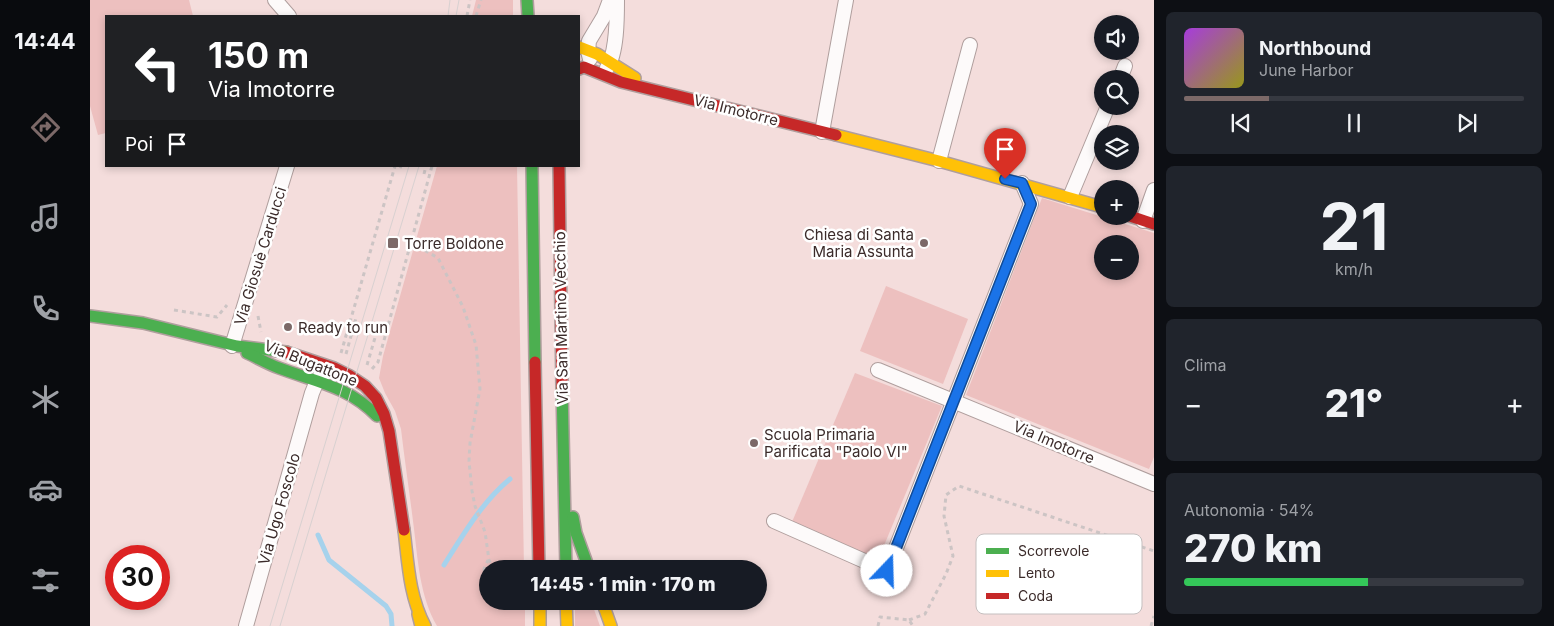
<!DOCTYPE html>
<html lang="it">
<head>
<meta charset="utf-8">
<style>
  body { margin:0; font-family:Inter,sans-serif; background:#20242c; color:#f1f3f6; height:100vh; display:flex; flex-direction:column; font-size:19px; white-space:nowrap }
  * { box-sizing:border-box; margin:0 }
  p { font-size:16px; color:#9ea1a6 }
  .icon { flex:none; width:28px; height:28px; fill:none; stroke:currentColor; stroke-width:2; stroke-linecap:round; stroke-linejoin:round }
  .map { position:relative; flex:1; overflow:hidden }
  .drawer { display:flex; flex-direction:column; gap:12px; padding:12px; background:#0d0f14; width:400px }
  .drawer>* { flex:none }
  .guide { position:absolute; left:15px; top:15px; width:475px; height:152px; border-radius:0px; box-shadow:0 2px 8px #0003; background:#202124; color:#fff; overflow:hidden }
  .controls { position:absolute; left:1004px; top:15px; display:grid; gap:10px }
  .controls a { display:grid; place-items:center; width:45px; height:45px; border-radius:50%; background:#171b24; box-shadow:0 2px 8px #0003; font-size:25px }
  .speed { position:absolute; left:15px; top:545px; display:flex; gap:10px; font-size:25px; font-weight:700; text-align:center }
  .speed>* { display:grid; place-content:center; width:65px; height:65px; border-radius:50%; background:#171b24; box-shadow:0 2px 8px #0003; line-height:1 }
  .speed .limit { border:8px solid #d22; background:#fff; color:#111 }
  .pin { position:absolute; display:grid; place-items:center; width:42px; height:42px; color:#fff; margin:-51px -21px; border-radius:50% 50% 50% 0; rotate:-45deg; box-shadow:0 0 5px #0007 }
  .pin .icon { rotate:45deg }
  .me { position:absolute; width:55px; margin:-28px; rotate:21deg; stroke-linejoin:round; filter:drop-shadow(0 0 4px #0008) }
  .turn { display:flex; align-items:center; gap:18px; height:105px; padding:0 20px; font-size:22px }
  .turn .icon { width:65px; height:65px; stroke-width:2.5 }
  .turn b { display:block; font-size:35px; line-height:42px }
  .then { display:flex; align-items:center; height:48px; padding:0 20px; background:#0003; gap:10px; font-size:19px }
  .big { font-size:38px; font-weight:800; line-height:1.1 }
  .drawer .widget { flex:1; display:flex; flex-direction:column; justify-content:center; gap:8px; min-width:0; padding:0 18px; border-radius:8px; background:#20242c }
  .drawer .dial { align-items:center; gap:0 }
  .dial b { font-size:65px; line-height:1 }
  .song { display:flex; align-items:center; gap:15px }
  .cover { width:60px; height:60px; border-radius:8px; background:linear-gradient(135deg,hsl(280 70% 55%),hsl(60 70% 35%)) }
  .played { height:5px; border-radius:2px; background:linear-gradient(90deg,#7c6968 25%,#363941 25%) }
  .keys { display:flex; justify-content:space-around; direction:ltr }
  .heat { display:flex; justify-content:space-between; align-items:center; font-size:28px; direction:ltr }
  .charge { height:8px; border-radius:4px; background:linear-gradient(90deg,#34c759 54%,#363941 0) }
  .trip { position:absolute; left:389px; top:560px; width:288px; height:50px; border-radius:25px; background:#171b24; box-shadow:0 2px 8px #0003; font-weight:800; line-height:50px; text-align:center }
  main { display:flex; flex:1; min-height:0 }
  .menu { display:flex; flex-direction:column; width:90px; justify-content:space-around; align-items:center; background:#090b0e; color:#9ea1a6 }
  .menu .icon { width:35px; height:35px }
  .menu .on { color:#7c6968 }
  .menu b { font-size:22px; color:#f1f3f6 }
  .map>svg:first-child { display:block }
  .green { fill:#edc0bf; fill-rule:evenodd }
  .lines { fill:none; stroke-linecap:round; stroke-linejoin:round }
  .stream { stroke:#a6d2ec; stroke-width:5 }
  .street-casing { stroke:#af9e9d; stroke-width:16 }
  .fast-casing { stroke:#af9e9d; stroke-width:14 }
  .slow-casing { stroke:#af9e9d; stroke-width:14 }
  .jam-casing { stroke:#af9e9d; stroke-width:14 }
  .path { stroke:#ccc4c4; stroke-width:3; stroke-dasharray:4 4; stroke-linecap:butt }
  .street { stroke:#fdfafa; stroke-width:14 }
  .fast { stroke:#4caf50; stroke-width:11 }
  .slow { stroke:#ffc107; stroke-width:11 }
  .jam { stroke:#c62828; stroke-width:11 }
  .tram { stroke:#d8d1d1; stroke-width:1 }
  .route-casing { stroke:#114b97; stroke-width:12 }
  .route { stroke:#1a73e8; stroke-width:9 }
  .poi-dot { fill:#7c6968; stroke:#fff; stroke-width:2 }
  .labels { text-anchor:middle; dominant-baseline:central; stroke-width:5; stroke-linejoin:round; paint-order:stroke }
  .street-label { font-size:15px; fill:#3b2b2a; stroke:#fff }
  .poi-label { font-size:15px; fill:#3b2b2a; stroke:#fff; text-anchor:start }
  .key { fill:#fff; stroke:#c4bfbf; stroke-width:1 }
  .key-label { font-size:14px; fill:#3b2b2a }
</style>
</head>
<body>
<main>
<nav class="menu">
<b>14:44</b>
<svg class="icon on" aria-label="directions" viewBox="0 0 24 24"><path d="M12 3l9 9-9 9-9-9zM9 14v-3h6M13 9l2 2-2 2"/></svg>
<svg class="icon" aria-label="music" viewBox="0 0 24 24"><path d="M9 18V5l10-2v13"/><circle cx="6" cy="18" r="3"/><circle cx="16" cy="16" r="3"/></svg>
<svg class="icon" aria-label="phone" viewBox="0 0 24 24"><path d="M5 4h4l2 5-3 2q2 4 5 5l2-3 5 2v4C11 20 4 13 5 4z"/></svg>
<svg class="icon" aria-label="climate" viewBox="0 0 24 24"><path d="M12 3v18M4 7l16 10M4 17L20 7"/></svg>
<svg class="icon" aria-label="car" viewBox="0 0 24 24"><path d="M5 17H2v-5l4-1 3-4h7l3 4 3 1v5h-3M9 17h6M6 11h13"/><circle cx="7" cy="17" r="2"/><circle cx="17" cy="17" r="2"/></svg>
<svg class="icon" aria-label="filters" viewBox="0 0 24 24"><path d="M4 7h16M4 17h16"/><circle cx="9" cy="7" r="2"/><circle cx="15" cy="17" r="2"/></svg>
</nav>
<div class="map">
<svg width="1064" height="626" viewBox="0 0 1064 626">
  <rect width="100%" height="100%" fill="#f4dddc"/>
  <g class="green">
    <polygon points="0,0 99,0 103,16 16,16 16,133 8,135 0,106"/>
    <polygon points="386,0 423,0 423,16 382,16"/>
    <path d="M 347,166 L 427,166 L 434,569 L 398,569 L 398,601 L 435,601 L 435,626 L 347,626 C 330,597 328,561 324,529 C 320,496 315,463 311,429 L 305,411 L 295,393 L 289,378 L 293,356 Z"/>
    <path d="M 952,198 L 1064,233 L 1064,457 L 1059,469 L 876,395 ZM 1012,244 L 1040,244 L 1040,271 L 1012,271 Z"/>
    <polygon points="796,286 878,319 853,384 770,351"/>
    <polygon points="765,373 852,406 788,560 702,522"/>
    <polygon points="485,601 501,601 510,626 485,626"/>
  </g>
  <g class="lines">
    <g class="stream">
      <polyline points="228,535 239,560 296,606 301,614 302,626"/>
      <path d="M 354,565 C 373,535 392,502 420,479"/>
    </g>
    <defs>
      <g id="street">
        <polyline points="185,0 199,16"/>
        <polyline points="500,59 498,51 499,41 514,16 520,0"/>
        <path d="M 517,68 C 527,53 527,18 527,0"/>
        <polyline points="1030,79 1035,66"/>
        <polyline points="732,132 756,0"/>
        <polyline points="849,161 880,45"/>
        <polyline points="980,197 1018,106"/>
        <polyline points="1053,221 1064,190"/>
        <polyline points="142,346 197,166"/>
        <polyline points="788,370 1064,484"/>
        <polyline points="684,521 797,571 941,204 932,183"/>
        <polyline points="156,626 222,393 227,381 231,375 233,375"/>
      </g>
      <g id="fast">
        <polyline points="437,0 438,16"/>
        <polyline points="442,166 445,362"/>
        <polyline points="0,316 53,323 147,346 196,352"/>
        <path d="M 157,353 C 168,358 178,364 189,368 C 226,382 258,386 287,416"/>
        <polyline points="472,388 476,569"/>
        <polyline points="483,517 486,533 499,569"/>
      </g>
      <g id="slow">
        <polyline points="489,47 507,54 545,78"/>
        <polyline points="746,135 849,161 1012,207"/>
        <path d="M 314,530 C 318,562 319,596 335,626"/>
        <polyline points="450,601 450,626"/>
        <polyline points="476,601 477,626"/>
        <polyline points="512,601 521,626"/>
        <polyline points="328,614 331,626"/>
      </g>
      <g id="jam">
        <polyline points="489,69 494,67 531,82 746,135"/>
        <polyline points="469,166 472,388"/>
        <polyline points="1040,216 1064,224"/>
        <polyline points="196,352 244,368 260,376 275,386 286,398 294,414 299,431 314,530"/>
        <polyline points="445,362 449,569"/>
      </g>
    </defs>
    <use href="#street" class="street-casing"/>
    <use href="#fast" class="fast-casing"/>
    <use href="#slow" class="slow-casing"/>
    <use href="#jam" class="jam-casing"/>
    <g class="path">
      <polyline points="377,16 380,0"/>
      <polyline points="386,16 391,0"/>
      <polyline points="310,168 311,166"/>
      <polyline points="334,174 336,166"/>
      <polyline points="320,245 329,247 348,258 373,307 386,345 390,389 380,443 379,461 382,491 385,506 395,532 399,560 403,569"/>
      <polyline points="84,310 127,317 137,305"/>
      <polyline points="168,316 171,332"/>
      <polyline points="251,353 305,166"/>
      <polyline points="256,354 266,318"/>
      <polyline points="277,365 289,324"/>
      <polyline points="282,369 288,362 342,166"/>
      <polyline points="398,577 394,573 394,569 398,560"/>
      <polyline points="819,620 835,614 856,574 863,556 854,516 856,495 869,486 1064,551"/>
      <polyline points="788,626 790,617 819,620 823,626"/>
      <polyline points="1061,626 1064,616"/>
    </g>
    <use href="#street" class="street"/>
    <use href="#fast" class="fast"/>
    <use href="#slow" class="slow"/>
    <use href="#jam" class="jam"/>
    <g class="tram">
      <polyline points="358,16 360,0"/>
      <polyline points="366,16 369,0"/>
      <polyline points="180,626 319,166"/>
      <polyline points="190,626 329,166"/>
    </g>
  </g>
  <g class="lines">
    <defs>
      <polyline id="route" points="797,571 941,204 932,183 915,179"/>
    </defs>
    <use href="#route" class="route-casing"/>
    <use href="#route" class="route"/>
  </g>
  <g class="poi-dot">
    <rect x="297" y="237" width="12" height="12" rx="2.5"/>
    <circle cx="834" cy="243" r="5"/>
    <circle cx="198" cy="327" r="5"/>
    <circle cx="664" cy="443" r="5"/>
  </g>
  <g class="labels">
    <g class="street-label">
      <text transform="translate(646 110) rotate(14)">Via Imotorre</text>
      <text transform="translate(170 256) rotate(-73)">Via Giosuè Carducci</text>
      <text transform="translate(471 318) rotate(-91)">Via San Martino Vecchio</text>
      <text transform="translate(221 363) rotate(22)">Via Bugattone</text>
      <text transform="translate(964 442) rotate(23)">Via Imotorre</text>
      <text transform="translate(189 509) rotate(-74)">Via Ugo Foscolo</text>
    </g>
    <g class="poi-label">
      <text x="824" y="234" text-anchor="end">Chiesa di Santa<tspan x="824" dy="17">Maria Assunta</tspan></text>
      <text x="314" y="243">Torre Boldone</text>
      <text x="208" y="327">Ready to run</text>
      <text x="674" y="434">Scuola Primaria<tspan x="674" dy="17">Parificata "Paolo VI"</tspan></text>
    </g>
  </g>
  <rect x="886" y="534" width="166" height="80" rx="8" class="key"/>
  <rect x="896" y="548" width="23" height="6" fill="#4caf50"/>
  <rect x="896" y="570" width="23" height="7" fill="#ffc107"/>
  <rect x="896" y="593" width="23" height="6" fill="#c62828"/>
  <g class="key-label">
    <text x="928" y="556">Scorrevole</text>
    <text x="928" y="578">Lento</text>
    <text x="928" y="601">Coda</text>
  </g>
</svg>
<div class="controls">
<a><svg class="icon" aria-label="sound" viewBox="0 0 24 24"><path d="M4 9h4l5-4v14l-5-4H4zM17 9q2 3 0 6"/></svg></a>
<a><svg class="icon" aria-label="search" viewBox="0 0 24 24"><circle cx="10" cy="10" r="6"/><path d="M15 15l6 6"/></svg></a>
<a><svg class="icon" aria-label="layers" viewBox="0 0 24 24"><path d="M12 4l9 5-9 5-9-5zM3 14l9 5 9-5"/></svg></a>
<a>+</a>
<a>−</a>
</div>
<div class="speed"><div class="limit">30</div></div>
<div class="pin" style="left:915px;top:179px;background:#d93025"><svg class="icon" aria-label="arrive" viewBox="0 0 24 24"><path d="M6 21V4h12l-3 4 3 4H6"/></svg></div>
<svg class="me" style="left:797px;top:571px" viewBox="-20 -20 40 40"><circle r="19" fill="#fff"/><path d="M0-13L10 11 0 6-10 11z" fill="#1a73e8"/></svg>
<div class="trip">14:45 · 1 min · 170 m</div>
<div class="guide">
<div class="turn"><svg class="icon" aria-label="left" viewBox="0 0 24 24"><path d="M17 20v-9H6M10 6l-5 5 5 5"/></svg><div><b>150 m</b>Via Imotorre</div></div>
<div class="then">Poi<svg class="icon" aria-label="arrive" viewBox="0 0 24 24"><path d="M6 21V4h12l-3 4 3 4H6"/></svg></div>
</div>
</div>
<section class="drawer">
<div class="widget">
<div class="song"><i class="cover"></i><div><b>Northbound</b><p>June Harbor</p></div></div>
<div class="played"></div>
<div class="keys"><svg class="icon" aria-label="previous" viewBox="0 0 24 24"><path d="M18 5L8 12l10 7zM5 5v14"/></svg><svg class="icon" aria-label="pause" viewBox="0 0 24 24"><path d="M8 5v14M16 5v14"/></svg><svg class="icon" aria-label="next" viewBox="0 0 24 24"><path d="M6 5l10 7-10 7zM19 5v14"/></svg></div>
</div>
<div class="widget dial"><b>21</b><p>km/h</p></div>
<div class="widget"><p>Clima</p>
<div class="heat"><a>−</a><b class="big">21°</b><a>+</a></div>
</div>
<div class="widget"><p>Autonomia · 54%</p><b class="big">270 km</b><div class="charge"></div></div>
</section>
</main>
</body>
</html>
